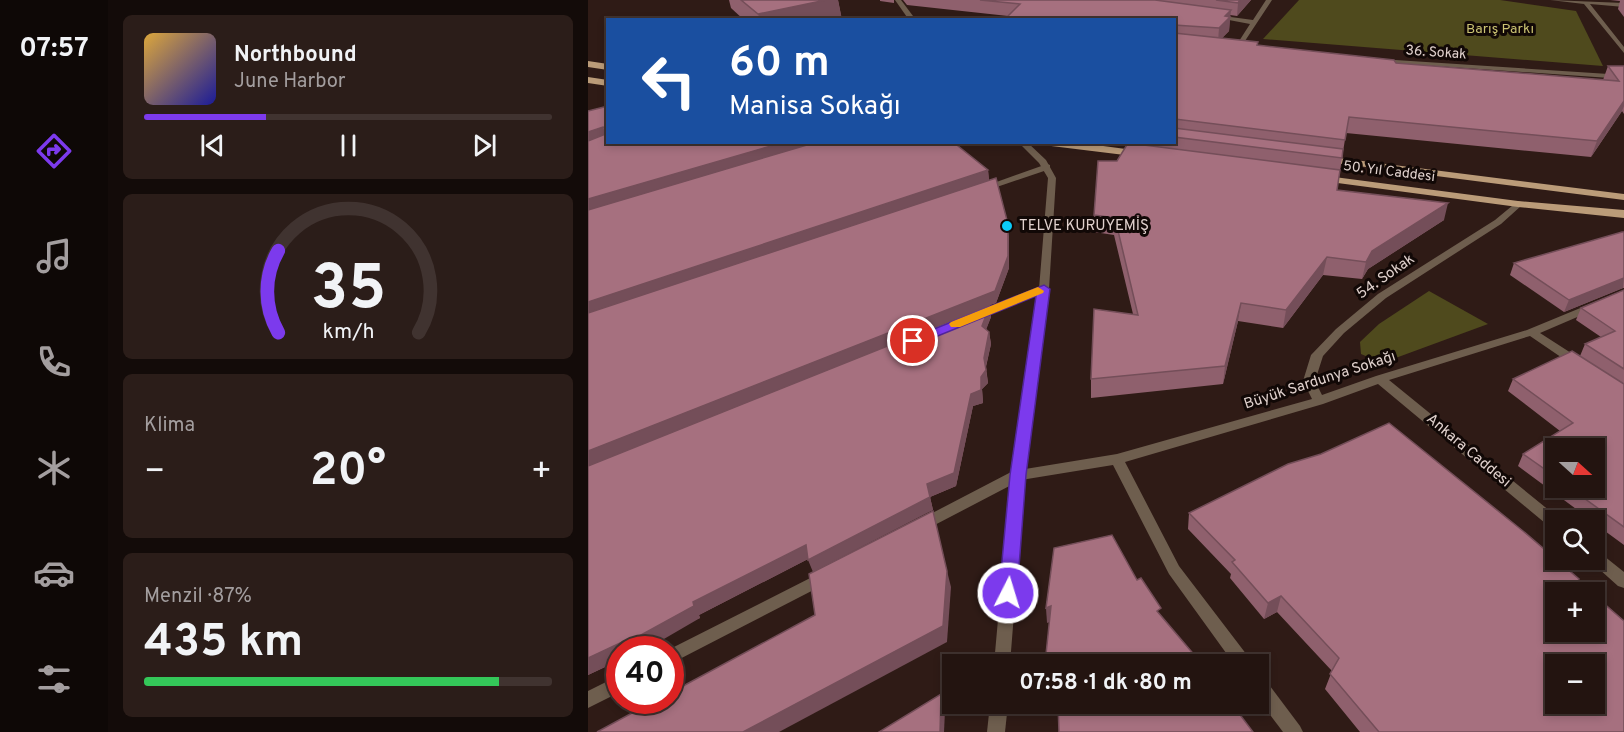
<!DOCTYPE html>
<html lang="tr">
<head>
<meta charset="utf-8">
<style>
  body { margin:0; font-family:Overpass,sans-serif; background:#2b1d19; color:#f1f3f6; height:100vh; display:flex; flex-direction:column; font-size:22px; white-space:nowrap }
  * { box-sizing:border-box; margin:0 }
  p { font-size:20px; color:#a39e9f }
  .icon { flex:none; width:33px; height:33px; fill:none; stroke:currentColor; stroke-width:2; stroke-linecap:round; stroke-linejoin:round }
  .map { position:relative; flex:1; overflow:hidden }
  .panel { display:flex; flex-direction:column; gap:15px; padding:15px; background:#130b09; width:480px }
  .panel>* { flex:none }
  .guide { position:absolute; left:18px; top:18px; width:570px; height:126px; border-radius:0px; box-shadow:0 3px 9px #0003,0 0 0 2px #403330; background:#1a4fa0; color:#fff; overflow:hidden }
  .needle { width:39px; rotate:111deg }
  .controls { position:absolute; left:957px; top:438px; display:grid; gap:12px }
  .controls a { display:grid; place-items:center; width:60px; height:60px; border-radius:0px; background:#231410; box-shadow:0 3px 9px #0003,0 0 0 2px #403330; font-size:30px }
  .speed { position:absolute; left:18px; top:636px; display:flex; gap:12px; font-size:30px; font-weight:700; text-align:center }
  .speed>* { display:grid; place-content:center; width:78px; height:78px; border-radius:50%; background:#231410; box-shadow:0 3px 9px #0003,0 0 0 2px #403330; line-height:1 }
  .speed .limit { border:9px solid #d22; background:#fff; color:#111 }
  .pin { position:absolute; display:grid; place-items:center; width:51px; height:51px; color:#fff; margin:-26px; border:3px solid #fff; border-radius:50%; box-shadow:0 2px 6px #0007 }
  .me { position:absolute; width:66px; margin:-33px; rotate:5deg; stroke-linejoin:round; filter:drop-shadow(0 0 4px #0008) }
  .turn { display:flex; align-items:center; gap:21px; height:126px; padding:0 24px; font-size:27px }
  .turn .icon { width:78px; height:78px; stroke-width:2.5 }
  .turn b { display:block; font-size:42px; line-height:51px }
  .big { font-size:45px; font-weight:700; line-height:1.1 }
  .panel .tile { flex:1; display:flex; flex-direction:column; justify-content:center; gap:9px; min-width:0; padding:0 21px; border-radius:9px; background:#2b1d19 }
  .panel .dial { align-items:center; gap:0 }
  .dial svg { height:156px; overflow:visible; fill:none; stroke:#403330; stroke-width:7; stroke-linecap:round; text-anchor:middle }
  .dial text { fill:#f1f3f6; stroke:none }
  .song { display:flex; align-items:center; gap:18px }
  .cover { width:72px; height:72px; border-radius:9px; background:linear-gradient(135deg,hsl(40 70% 55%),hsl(240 70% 35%)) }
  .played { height:6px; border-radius:3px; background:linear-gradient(90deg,#7c3aed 30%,#403330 30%) }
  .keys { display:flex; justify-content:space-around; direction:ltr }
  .heat { display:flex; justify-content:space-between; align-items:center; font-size:33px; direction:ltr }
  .charge { height:9px; border-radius:4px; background:linear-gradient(90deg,#34c759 87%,#403330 0) }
  .trip { position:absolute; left:354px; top:654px; width:327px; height:60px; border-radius:0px; background:#231410; box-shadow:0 3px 9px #0003,0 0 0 2px #403330; font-weight:700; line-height:60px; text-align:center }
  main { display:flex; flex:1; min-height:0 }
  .tabs { display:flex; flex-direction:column; width:108px; justify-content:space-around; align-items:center; background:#0e0806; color:#a39e9f }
  .tabs .icon { width:42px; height:42px }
  .tabs .selected { color:#7c3aed }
  .tabs b { font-size:27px; color:#f1f3f6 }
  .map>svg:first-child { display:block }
  .green { fill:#4f4a1d }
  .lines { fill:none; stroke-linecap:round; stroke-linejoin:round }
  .minor { fill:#6e5e4e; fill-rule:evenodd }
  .tertiary { fill:#6e5e4e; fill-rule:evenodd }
  .primary { fill:#bb9c79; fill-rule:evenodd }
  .wall { fill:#8f606d; fill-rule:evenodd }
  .shaded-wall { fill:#744e59 }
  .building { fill:#a6707f; stroke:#744e59; stroke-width:1.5; fill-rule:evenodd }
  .route { fill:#7c3aed; stroke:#51269a; stroke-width:1.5 }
  .slow { fill:#f59e0b }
  .poi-dot { fill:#0bcafa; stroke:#110806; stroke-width:2 }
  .labels { text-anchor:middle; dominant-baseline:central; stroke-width:6; stroke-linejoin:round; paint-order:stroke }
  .far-park-label { font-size:14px; fill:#cbc373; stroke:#110806 }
  .far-street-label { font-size:14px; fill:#e0d1cd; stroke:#110806 }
  .poi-label { font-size:15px; fill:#e0d1cd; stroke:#110806; text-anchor:start }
  .street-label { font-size:15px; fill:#e0d1cd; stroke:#110806 }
</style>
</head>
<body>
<main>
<nav class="tabs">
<b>07:57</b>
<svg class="icon selected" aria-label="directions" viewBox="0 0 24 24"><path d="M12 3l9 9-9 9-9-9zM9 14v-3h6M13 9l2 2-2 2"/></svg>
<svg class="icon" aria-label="music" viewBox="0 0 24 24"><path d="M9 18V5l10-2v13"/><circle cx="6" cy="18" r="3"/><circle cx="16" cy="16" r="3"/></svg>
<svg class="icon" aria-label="phone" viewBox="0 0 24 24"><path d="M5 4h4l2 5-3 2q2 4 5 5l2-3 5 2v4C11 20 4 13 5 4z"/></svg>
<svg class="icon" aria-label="climate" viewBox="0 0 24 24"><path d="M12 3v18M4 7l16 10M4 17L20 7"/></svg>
<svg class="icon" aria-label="car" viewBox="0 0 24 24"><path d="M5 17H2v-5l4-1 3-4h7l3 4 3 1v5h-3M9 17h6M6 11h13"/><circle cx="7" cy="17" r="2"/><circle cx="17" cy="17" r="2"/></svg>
<svg class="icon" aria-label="filters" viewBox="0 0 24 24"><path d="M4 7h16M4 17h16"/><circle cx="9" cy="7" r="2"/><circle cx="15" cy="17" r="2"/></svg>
</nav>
<section class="panel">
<div class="tile">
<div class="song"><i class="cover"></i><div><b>Northbound</b><p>June Harbor</p></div></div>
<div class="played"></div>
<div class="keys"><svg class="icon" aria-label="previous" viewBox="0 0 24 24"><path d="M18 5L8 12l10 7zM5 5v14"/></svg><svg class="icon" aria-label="pause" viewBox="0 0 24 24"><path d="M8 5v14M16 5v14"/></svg><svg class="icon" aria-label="next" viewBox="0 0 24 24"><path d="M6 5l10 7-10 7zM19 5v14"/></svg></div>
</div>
<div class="tile dial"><svg viewBox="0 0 100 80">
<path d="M14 69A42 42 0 1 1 86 69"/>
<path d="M14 69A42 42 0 0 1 14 27" stroke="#7c3aed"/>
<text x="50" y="56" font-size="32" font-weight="700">35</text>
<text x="50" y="72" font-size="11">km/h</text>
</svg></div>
<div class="tile"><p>Klima</p>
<div class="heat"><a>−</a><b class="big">20°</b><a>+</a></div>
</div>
<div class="tile"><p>Menzil · 87%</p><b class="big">435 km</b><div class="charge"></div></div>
</section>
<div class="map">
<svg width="1036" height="732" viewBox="0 0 1036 732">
  <rect width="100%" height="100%" fill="#2f1b16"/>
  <g class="green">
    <polygon points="711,0 912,0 988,11 1015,66 675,39"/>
    <polygon points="841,291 900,324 794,363 773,354 772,342 791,324"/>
  </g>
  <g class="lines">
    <g class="minor">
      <polygon points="678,0 684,0 651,50 647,50 646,49 662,24 625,17 628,15 665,20"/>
      <polygon points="962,0 1036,3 1036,7 1002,4 1036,47 1036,53 996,4"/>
      <polygon points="792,59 1036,75 1036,79 790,62 789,61"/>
      <polygon points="459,164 462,165 462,169 397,191 391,191 389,189"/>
      <polygon points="930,201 933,202 933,206 913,224 798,298 756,333 735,356 727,381 734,395 788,376 939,330 1036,290 1036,297 952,333 994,360 996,363 994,366 986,366 942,336 801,380 973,520 968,520 968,530 963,528 790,384 735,404 537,462 591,566 662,659 664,664 646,664 581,574 525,465 433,480 339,529 334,531 329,529 327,525 329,521 425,471 529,454 724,399 715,381 723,355 748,329 790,294 907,220"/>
      <polygon points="456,286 461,289 460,291 391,318 383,318 381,316 383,314"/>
      <polygon points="1006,550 1011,552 1036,572 1036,588 1030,586 1001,560 1006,560"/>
      <polygon points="236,571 241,572 244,577 241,582 82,664 82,650 80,650"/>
      <polygon points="32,675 32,692 0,708 0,691"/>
      <polygon points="670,676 676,678 712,726 715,732 695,732 670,699"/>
    </g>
    <g class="tertiary">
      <polygon points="307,0 313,0 328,20 321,20"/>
      <polygon points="430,142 439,142 458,160 468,178 461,289 437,475 422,664 406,664 423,475 451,289 460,178 451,163"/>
      <polygon points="402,704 420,704 417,732 399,732"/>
    </g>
    <g class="primary">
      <polygon points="0,61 20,64 20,70 0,67"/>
      <polygon points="0,77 20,80 20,86 0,83"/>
      <polygon points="450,142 485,142 553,151 558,154 553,157 455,145"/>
      <polygon points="735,156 1036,194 1036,200 731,161 730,159"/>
      <polygon points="731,175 930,201 1036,210 1036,218 930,207 727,180 725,178"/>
    </g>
  </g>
  <g class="wall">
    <polygon points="141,0 250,0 254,20 156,20 143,8"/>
    <polygon points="292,0 306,0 306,3 292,1"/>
    <polygon points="315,0 663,0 649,16 642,15 641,31 634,38 670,42 669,45 808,63 1015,80 1020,66 1036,66 1036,114 1034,111 1003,157 758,133 749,190 856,220 780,269 774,279 735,275 695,328 650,321 635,384 503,398 503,379 545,314 526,235 506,232 506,215 529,161 546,142 586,142 586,20 420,16 319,5"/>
    <polygon points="1022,0 1036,0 1036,17 1030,9 1032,1"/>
    <polygon points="20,106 20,142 400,170 401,181 421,236 421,268 408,303 402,305 403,317 398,329 401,332 403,344 398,367 400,383 394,389 395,403 385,406 368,486 342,497 345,510 220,559 111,615 112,618 32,650 32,660 0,675 0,111"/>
    <polygon points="1036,232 1036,288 1035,288 976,312 922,275 926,263"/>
    <path d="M 1036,290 L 1036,545 L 1006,523 L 1006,520 L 1003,520 L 930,466 L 935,454 L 972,431 L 920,391 L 925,379 L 992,356 L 997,344 L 1013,337 L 988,320 L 993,308 ZM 968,448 L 1006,488 L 968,488 Z"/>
    <polygon points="601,513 990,581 1036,732 772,732 737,689 744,671 689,612 676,619 642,578 643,574 600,529"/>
  </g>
  <g class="shaded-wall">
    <polygon points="238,0 250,0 254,20 172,20 170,14"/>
    <polygon points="652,0 663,0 649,16 650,3"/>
    <polygon points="643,10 641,31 630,42 631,28 637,16"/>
    <polygon points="1036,101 1036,106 1034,111 1003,157 1009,141"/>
    <polygon points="15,127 19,138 0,143 0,132"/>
    <polygon points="197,142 236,142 0,212 0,199"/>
    <polygon points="400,170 401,181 0,316 0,302"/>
    <polygon points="860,203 856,220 780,269 774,279 778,262 784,251"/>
    <polygon points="420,224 421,268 408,303 402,305 403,317 395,338 0,467 0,451"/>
    <polygon points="739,257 735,275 695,328 698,310"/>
    <polygon points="1036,278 1035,288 976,312 981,300"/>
    <polygon points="653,303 650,321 635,384 637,366"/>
    <polygon points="401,332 403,344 397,370 396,358"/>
    <polygon points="398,370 400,383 394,389 395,403 385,406 368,486 342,497 339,484 383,394 393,377"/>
    <polygon points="342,497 345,510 225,572 220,560"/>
    <polygon points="218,545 222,558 111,615 112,618 57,650 32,650 32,660 0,675 0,658 105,602"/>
    <polygon points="359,571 363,587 359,642 191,732 155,732"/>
    <polygon points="693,596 689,612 676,619 680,603"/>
    <polygon points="463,606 464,621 459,623 458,608"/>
    <polygon points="353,694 357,711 356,732 352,732"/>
  </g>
  <g class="building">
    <polygon points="153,0 238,0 170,14"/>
    <polygon points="392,0 567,0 643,10 637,16 642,17 631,28 586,25 586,20 416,20 432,4"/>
    <polygon points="628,0 652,0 650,3"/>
    <polygon points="586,33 670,42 669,45 806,60 808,63 1031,81 1020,66 1036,66 1036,101 1009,141 761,117 757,140 587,119 586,120"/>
    <polygon points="20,106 20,129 15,127 0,132 0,111"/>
    <polygon points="586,128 755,149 754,158 586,137"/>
    <polygon points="20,133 20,142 197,142 0,199 0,141"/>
    <polygon points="229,142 365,142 400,170 0,302 0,210"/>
    <polygon points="540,143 752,170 749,190 860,203 784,251 778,262 739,257 698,310 653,303 637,366 503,379 506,309 550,315 527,218 506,215 510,161 529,161"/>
    <polygon points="408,178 420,224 420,256 407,291 0,451 0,313"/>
    <polygon points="1034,232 1036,232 1036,278 981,300 926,263"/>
    <polygon points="1036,290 1036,369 997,344 1027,331 993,308"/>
    <polygon points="402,305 394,326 401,332 396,358 398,370 393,377 393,390 383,394 366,473 339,484 342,497 220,560 218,545 105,602 106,606 33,646 32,643 0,658 0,466"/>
    <polygon points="984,351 1036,384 1036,527 982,488 1006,488 1006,448 968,448 968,477 935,454 985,423 925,379"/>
    <path d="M 801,423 L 935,531 L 991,579 L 990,581 L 1003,592 L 968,592 L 968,632 L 1006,632 L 1006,595 L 1036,621 L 1036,732 L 791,732 L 742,674 L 751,658 L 693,596 L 680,603 L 644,562 L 647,560 L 601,513 L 700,464 L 733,454 ZM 968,664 L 1006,664 L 1006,704 L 968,704 Z"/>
    <polygon points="345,511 359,571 355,626 155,732 9,732 68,700 82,700 82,693 227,615 221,574"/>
    <polygon points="524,535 549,580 553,578 573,608 569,611 614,664 457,664 463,606 458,608 466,548"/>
    <polygon points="353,694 352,732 291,732"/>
    <polygon points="470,704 644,704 665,732 471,732"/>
  </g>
  <polygon class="route" points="456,285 462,289 438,475 429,593 427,599 420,601 414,599 411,593 422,475 448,296 330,344 321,344 319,341 321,339"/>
  <polygon class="slow" points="450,287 456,291 455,293 372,327 363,327 361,324 363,322"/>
  <circle class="poi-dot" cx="419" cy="226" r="6"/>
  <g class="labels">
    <g class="far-park-label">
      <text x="912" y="29">Barış Parkı</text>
    </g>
    <g class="far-street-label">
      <text transform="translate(848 53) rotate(4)">36. Sokak</text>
      <text transform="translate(801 172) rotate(7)">50. Yıl Caddesi</text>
    </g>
    <g class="poi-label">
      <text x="431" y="226">TELVE KURUYEMİŞ</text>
    </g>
    <g class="street-label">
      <text transform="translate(798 277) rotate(-35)">54. Sokak</text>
      <text transform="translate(732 381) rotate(-18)">Büyük Sardunya Sokağı</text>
      <text transform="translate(880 451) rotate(40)">Ankara Caddesi</text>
    </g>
  </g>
</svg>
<div class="controls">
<a><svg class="needle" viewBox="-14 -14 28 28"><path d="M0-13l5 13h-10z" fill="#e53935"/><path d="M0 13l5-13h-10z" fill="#a39e9f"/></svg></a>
<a><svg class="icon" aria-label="search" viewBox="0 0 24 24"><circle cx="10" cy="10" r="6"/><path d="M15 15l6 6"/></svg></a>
<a>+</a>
<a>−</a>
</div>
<div class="speed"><div class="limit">40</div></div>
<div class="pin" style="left:325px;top:341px;background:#d93025"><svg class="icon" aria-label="arrive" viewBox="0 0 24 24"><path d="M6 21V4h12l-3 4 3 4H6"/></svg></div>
<svg class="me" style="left:420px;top:593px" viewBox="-20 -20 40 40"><circle r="17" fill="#7c3aed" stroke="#fff" stroke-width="3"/><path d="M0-11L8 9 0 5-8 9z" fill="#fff"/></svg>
<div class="trip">07:58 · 1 dk · 80 m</div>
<div class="guide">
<div class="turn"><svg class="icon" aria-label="left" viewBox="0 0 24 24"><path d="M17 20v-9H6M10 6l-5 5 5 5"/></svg><div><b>60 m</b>Manisa Sokağı</div></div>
</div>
</div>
</main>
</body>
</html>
